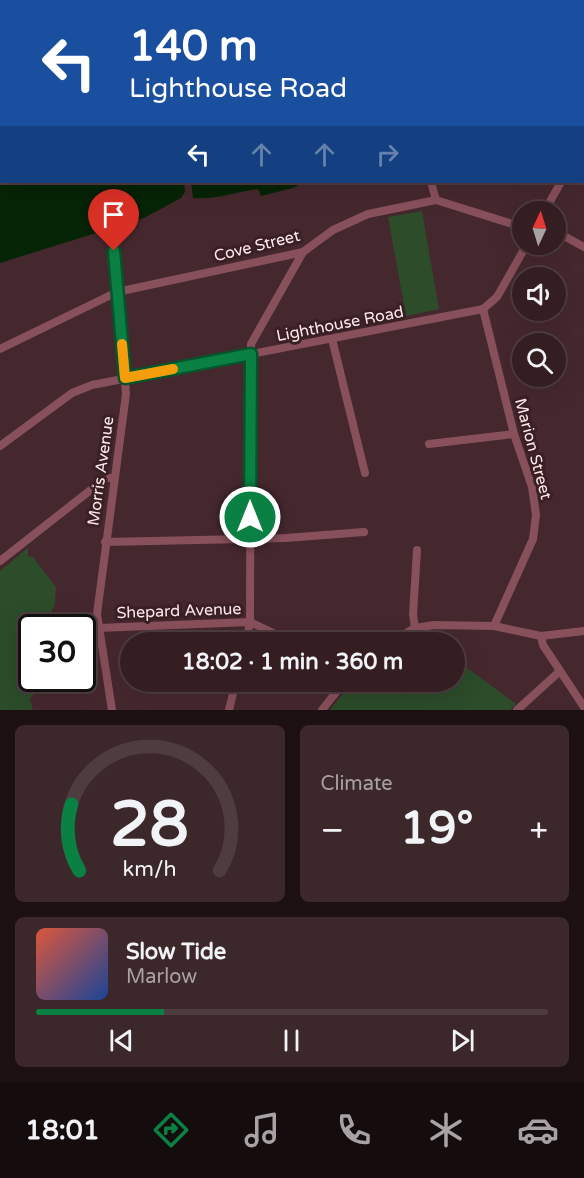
<!DOCTYPE html>
<html lang="en">
<head>
<meta charset="utf-8">
<style>
  body { margin:0; font-family:"Varela Round",sans-serif; background:#3c272a; color:#f1f3f6; height:100vh; display:flex; flex-direction:column; font-size:22px; white-space:nowrap }
  * { box-sizing:border-box; margin:0 }
  p { font-size:20px; color:#a9a2a5 }
  .icon { flex:none; width:33px; height:33px; fill:none; stroke:currentColor; stroke-width:2; stroke-linecap:round; stroke-linejoin:round }
  .map { position:relative; height:710px; overflow:hidden }
  .side { display:flex; flex-direction:column; gap:15px; padding:15px; background:#1d1013; flex:1 }
  .side>* { flex:none }
  .guide { position:absolute; left:0px; top:0px; width:585px; height:183px; box-shadow:0 6px 24px #0002,0 0 0 2px #4e3c40; background:#1a4fa0; color:#fff; overflow:hidden }
  .needle { width:39px; rotate:4deg }
  .buttons { position:absolute; left:512px; top:201px; display:grid; gap:12px }
  .buttons a { display:grid; place-items:center; width:54px; height:54px; border-radius:50%; background:#341e22; box-shadow:0 6px 24px #0002,0 0 0 2px #4e3c40; font-size:30px }
  .speed { position:absolute; left:18px; top:614px; display:flex; gap:12px; font-size:30px; font-weight:700; text-align:center }
  .speed>* { display:grid; place-content:center; width:78px; height:78px; border-radius:50%; background:#341e22; box-shadow:0 6px 24px #0002,0 0 0 2px #4e3c40; line-height:1 }
  .speed .limit { border:3px solid #111; border-radius:9px; background:#fff; color:#111 }
  .pin { position:absolute; display:grid; place-items:center; width:51px; height:51px; color:#fff; margin:-62px -26px; border-radius:50% 50% 50% 0; rotate:-45deg; box-shadow:0 0 6px #0007 }
  .pin .icon { rotate:45deg }
  .me { position:absolute; width:66px; margin:-33px; rotate:0deg; stroke-linejoin:round; filter:drop-shadow(0 0 4px #0008) }
  .turn { display:flex; align-items:center; gap:21px; height:126px; padding:0 30px; font-size:27px }
  .turn .icon { width:78px; height:78px; stroke-width:2.5 }
  .turn b { display:block; font-size:42px; line-height:51px }
  .lanes { display:flex; align-items:center; height:57px; padding:0 30px; background:#0003; justify-content:center; gap:30px; direction:ltr }
  .lanes .off { opacity:.35 }
  .big { font-size:45px; font-weight:700; line-height:1.1 }
  .side .card { flex:1; display:flex; flex-direction:column; justify-content:center; gap:9px; min-width:0; padding:0 21px; border-radius:9px; background:#3c272a }
  .side .dial { align-items:center; gap:0 }
  .dial svg { height:156px; overflow:visible; fill:none; stroke:#4e3c40; stroke-width:7; stroke-linecap:round; text-anchor:middle }
  .dial text { fill:#f1f3f6; stroke:none }
  .song { display:flex; align-items:center; gap:18px }
  .cover { width:72px; height:72px; border-radius:9px; background:linear-gradient(135deg,hsl(10 70% 55%),hsl(220 70% 35%)) }
  .played { height:6px; border-radius:3px; background:linear-gradient(90deg,#0b8043 25%,#4e3c40 25%) }
  .keys { display:flex; justify-content:space-around; direction:ltr }
  .heat { display:flex; justify-content:space-between; align-items:center; font-size:33px; direction:ltr }
  .side .tiles { flex:1; display:grid; gap:15px; grid-template-columns:1fr 1fr }
  .card:last-child { grid-column:span 2 }
  .trip { position:absolute; left:120px; top:632px; width:345px; height:60px; border-radius:30px; background:#341e22; box-shadow:0 6px 24px #0002,0 0 0 2px #4e3c40; font-weight:700; line-height:60px; text-align:center }
  .tab-bar { display:flex; height:96px; justify-content:space-around; align-items:center; background:#150c0e; color:#a9a2a5 }
  .tab-bar .icon { width:42px; height:42px }
  .tab-bar .on { color:#0b8043 }
  .tab-bar b { font-size:27px; color:#f1f3f6 }
  .map>svg:first-child { display:block }
  .green { fill:#2c4c2a }
  .water { fill:#062406 }
  .lines { fill:none; stroke-linecap:round; stroke-linejoin:round }
  .street { stroke:#88505b; stroke-width:8 }
  .route-casing { stroke:#07532c; stroke-width:15 }
  .route { stroke:#0b8043; stroke-width:10 }
  .slow { stroke:#f59e0b; stroke-width:10 }
  .labels { text-anchor:middle; dominant-baseline:central; stroke-width:6; stroke-linejoin:round; paint-order:stroke }
  .street-label { font-size:16px; fill:#fce9eb; stroke:#3a1f24 }
</style>
</head>
<body>
<div class="map">
<svg width="584" height="710" viewBox="0 0 584 710">
  <rect width="100%" height="100%" fill="#45282e"/>
  <g class="green">
    <polygon points="422,211 439,309 406,316 388,217"/>
    <polygon points="28,548 28,557 32,556 56,587 55,603 48,621 50,627 32,627 32,678 46,678 30,699 33,710 0,710 0,571"/>
    <polygon points="455,659 516,704 510,710 330,710 353,681 386,681 403,695 422,681 454,681"/>
  </g>
  <g class="water">
    <polygon points="0,0 422,0 2,2 2,182 184,182 185,192 181,198 144,218 0,263"/>
    <path d="M 191,182 L 305,182 L 293,188 L 261,196 L 258,189 C 236,192 215,200 193,198 Z"/>
  </g>
  <g class="lines">
    <g class="street">
      <polyline points="546,2 547,0"/>
      <polyline points="584,139 584,138"/>
      <polyline points="431,182 436,200"/>
      <polyline points="544,212 561,182"/>
      <polyline points="555,231 584,247"/>
      <polyline points="483,309 514,434 532,487 536,515 533,539 494,626"/>
      <polyline points="332,339 365,473"/>
      <polyline points="0,349 117,292 303,252 333,230 368,214 436,200 522,227"/>
      <polyline points="429,444 514,434"/>
      <polyline points="0,446 72,393 92,385 483,309 497,297 527,244"/>
      <polyline points="105,542 286,538 364,532"/>
      <polyline points="0,561 106,478 113,478"/>
      <polyline points="98,628 250,622 292,642"/>
      <polyline points="415,628 413,614 417,550"/>
      <polyline points="541,636 543,645 584,707"/>
      <polyline points="246,642 250,622 251,344 303,252"/>
      <polyline points="391,642 415,628 434,625 494,626 541,636 584,631"/>
      <polyline points="112,710 97,614 126,394 113,234"/>
      <polyline points="229,710 236,681"/>
      <polyline points="322,710 345,681"/>
      <polyline points="517,710 560,671"/>
    </g>
  </g>
  <g class="lines">
    <defs>
      <polyline id="route" points="114,251 125,378 251,354 250,517"/>
    </defs>
    <use href="#route" class="route-casing"/>
    <use href="#route" class="route"/>
    <polyline class="slow" points="122,344 125,378 173,369"/>
  </g>
  <g class="labels">
    <g class="street-label">
      <text transform="translate(257 246) rotate(-14)">Cove Street</text>
      <text transform="translate(340 324) rotate(-11)">Lighthouse Road</text>
      <text transform="translate(533 449) rotate(75)">Marion Street</text>
      <text transform="translate(101 471) rotate(-82)">Morris Avenue</text>
      <text transform="translate(179 611) rotate(-2)">Shepard Avenue</text>
    </g>
  </g>
</svg>
<div class="buttons">
<a><svg class="needle" viewBox="-14 -14 28 28"><path d="M0-13l5 13h-10z" fill="#e53935"/><path d="M0 13l5-13h-10z" fill="#a9a2a5"/></svg></a>
<a><svg class="icon" aria-label="sound" viewBox="0 0 24 24"><path d="M4 9h4l5-4v14l-5-4H4zM17 9q2 3 0 6"/></svg></a>
<a><svg class="icon" aria-label="search" viewBox="0 0 24 24"><circle cx="10" cy="10" r="6"/><path d="M15 15l6 6"/></svg></a>
</div>
<div class="speed"><div class="limit">30</div></div>
<div class="pin" style="left:114px;top:251px;background:#d93025"><svg class="icon" aria-label="arrive" viewBox="0 0 24 24"><path d="M6 21V4h12l-3 4 3 4H6"/></svg></div>
<svg class="me" style="left:250px;top:517px" viewBox="-20 -20 40 40"><circle r="17" fill="#0b8043" stroke="#fff" stroke-width="3"/><path d="M0-11L8 9 0 5-8 9z" fill="#fff"/></svg>
<div class="trip">18:02 · 1 min · 360 m</div>
<div class="guide">
<div class="turn"><svg class="icon" aria-label="left" viewBox="0 0 24 24"><path d="M17 20v-9H6M10 6l-5 5 5 5"/></svg><div><b>140 m</b>Lighthouse Road</div></div>
<div class="lanes"><svg class="icon" aria-label="left" viewBox="0 0 24 24"><path d="M17 20v-9H6M10 6l-5 5 5 5"/></svg><svg class="icon off" aria-label="ahead" viewBox="0 0 24 24"><path d="M12 20V5M6 11l6-6 6 6"/></svg><svg class="icon off" aria-label="ahead" viewBox="0 0 24 24"><path d="M12 20V5M6 11l6-6 6 6"/></svg><svg class="icon off" aria-label="right" viewBox="0 0 24 24"><path d="M7 20v-9h11M14 6l5 5-5 5"/></svg></div>
</div>
</div>
<section class="side">
<div class="tiles">
<div class="card dial"><svg viewBox="0 0 100 80">
<path d="M14 69A42 42 0 1 1 86 69"/>
<path d="M14 69A42 42 0 0 1 10 35" stroke="#0b8043"/>
<text x="50" y="56" font-size="32" font-weight="700">28</text>
<text x="50" y="72" font-size="11">km/h</text>
</svg></div>
<div class="card"><p>Climate</p>
<div class="heat"><a>−</a><b class="big">19°</b><a>+</a></div>
</div>
<div class="card">
<div class="song"><i class="cover"></i><div><b>Slow Tide</b><p>Marlow</p></div></div>
<div class="played"></div>
<div class="keys"><svg class="icon" aria-label="previous" viewBox="0 0 24 24"><path d="M18 5L8 12l10 7zM5 5v14"/></svg><svg class="icon" aria-label="pause" viewBox="0 0 24 24"><path d="M8 5v14M16 5v14"/></svg><svg class="icon" aria-label="next" viewBox="0 0 24 24"><path d="M6 5l10 7-10 7zM19 5v14"/></svg></div>
</div>
</div>
</section>
<nav class="tab-bar">
<b>18:01</b>
<svg class="icon on" aria-label="directions" viewBox="0 0 24 24"><path d="M12 3l9 9-9 9-9-9zM9 14v-3h6M13 9l2 2-2 2"/></svg>
<svg class="icon" aria-label="music" viewBox="0 0 24 24"><path d="M9 18V5l10-2v13"/><circle cx="6" cy="18" r="3"/><circle cx="16" cy="16" r="3"/></svg>
<svg class="icon" aria-label="phone" viewBox="0 0 24 24"><path d="M5 4h4l2 5-3 2q2 4 5 5l2-3 5 2v4C11 20 4 13 5 4z"/></svg>
<svg class="icon" aria-label="climate" viewBox="0 0 24 24"><path d="M12 3v18M4 7l16 10M4 17L20 7"/></svg>
<svg class="icon" aria-label="car" viewBox="0 0 24 24"><path d="M5 17H2v-5l4-1 3-4h7l3 4 3 1v5h-3M9 17h6M6 11h13"/><circle cx="7" cy="17" r="2"/><circle cx="17" cy="17" r="2"/></svg>
</nav>
</body>
</html>
